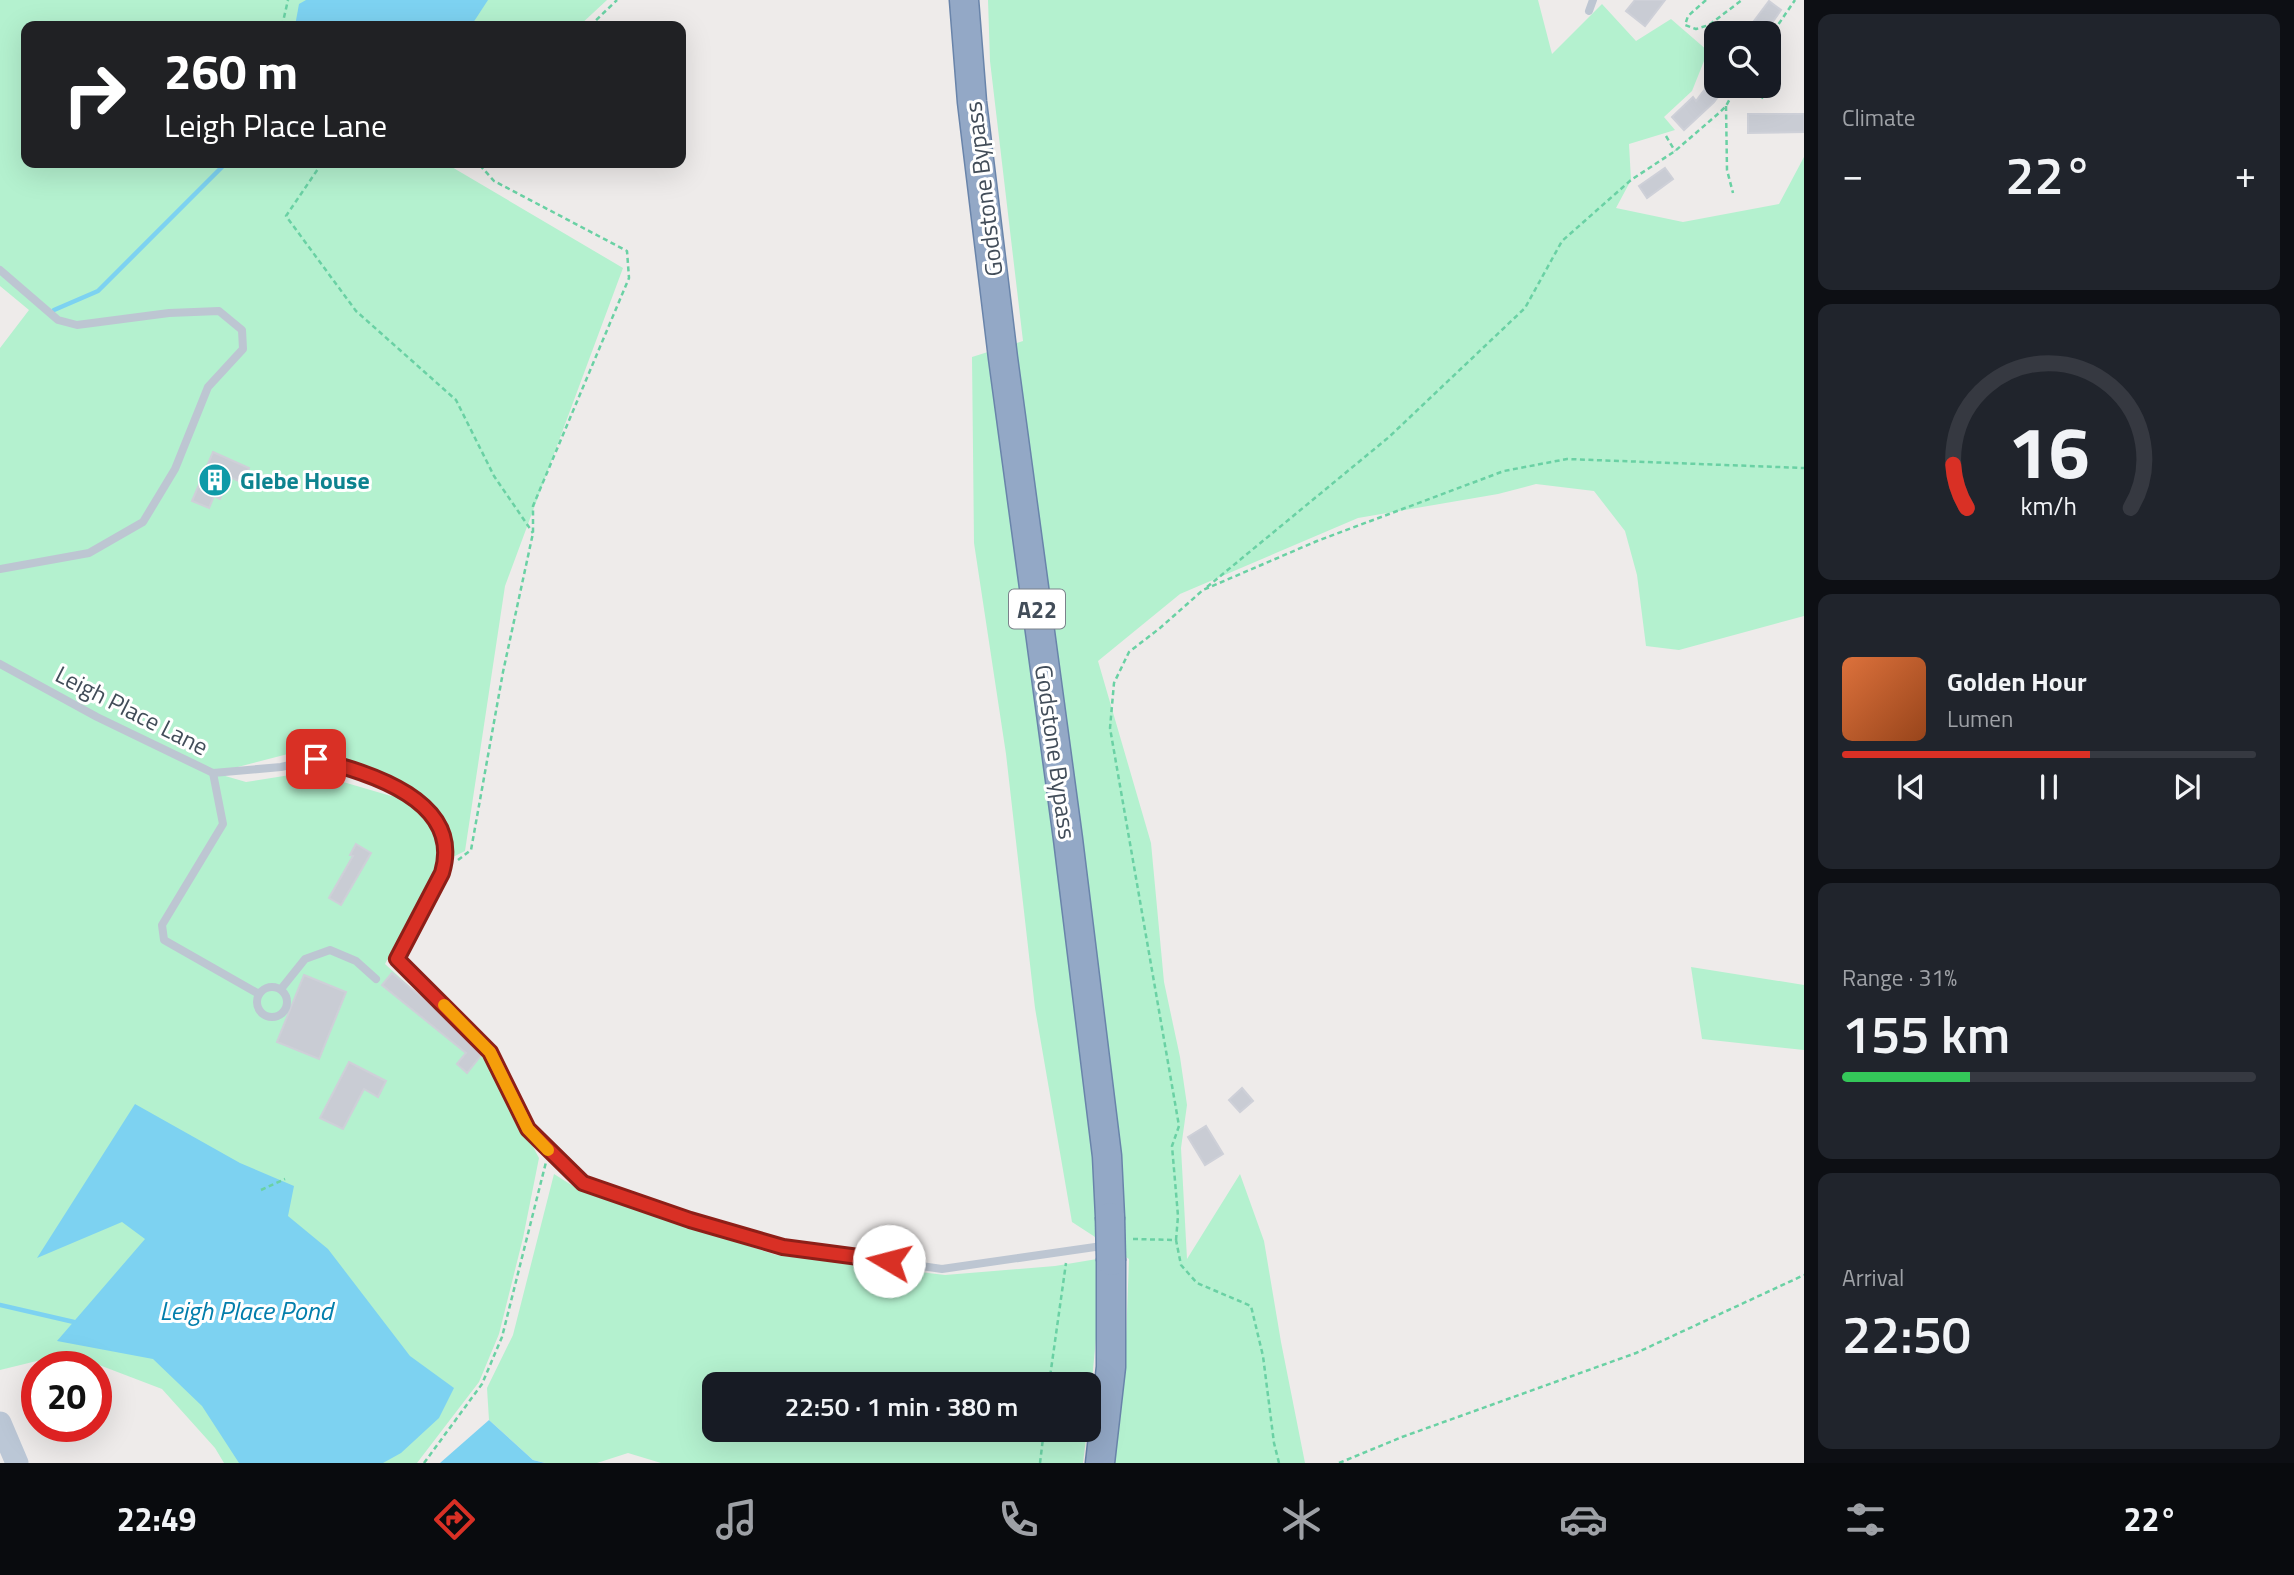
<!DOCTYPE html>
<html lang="en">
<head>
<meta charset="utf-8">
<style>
  body { margin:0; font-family:"Titillium Web",sans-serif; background:#20242c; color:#f1f3f6; height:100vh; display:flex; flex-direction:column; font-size:26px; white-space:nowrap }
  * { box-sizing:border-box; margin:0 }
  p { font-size:23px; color:#9ea1a6 }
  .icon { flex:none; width:38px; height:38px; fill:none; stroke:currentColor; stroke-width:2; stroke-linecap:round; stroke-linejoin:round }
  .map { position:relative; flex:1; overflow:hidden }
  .details { display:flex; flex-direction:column; gap:14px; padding:14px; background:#0d0f14; width:490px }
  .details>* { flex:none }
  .top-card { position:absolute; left:21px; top:21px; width:665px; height:147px; border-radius:14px; box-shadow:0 7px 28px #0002; background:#202124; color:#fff; overflow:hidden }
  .tools { position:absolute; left:1704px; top:21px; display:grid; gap:14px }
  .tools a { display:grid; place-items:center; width:77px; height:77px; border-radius:14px; background:#171b24; box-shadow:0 7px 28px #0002; font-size:35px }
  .speed { position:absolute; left:21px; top:1351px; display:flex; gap:14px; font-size:35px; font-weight:700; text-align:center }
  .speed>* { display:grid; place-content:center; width:91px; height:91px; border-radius:50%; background:#171b24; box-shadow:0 7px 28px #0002; line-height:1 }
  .speed .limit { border:10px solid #d22; background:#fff; color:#111 }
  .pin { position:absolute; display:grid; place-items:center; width:60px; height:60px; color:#fff; margin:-30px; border-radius:14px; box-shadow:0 4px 10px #0006 }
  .me { position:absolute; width:77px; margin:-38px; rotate:278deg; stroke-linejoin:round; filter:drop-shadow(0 0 5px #0008) }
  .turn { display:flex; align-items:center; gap:24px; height:147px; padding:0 28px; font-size:32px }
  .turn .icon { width:91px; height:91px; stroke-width:2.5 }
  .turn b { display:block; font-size:49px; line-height:60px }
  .big { font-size:52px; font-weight:600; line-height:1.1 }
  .details .card { flex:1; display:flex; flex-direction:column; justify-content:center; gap:10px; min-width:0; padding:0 24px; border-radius:14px; background:#20242c }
  .details .dial { align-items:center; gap:0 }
  .dial svg { height:182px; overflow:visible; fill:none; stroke:#363941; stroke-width:7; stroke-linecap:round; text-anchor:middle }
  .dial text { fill:#f1f3f6; stroke:none }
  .song { display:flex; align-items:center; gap:21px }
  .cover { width:84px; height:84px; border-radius:10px; background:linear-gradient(135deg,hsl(20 70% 55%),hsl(20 70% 35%)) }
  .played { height:7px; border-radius:4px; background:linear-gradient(90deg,#d93025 60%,#363941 60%) }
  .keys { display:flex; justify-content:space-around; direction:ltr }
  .heat { display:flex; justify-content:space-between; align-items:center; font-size:38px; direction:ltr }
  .charge { height:10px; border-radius:5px; background:linear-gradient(90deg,#34c759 31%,#363941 0) }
  .trip { position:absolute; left:702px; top:1372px; width:399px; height:70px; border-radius:14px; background:#171b24; box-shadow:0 7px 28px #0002; font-weight:600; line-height:70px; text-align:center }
  .dock { display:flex; height:112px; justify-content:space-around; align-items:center; background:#090b0e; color:#9ea1a6 }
  .dock .icon { width:49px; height:49px }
  .dock .active { color:#d93025 }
  .dock b { font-size:32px; color:#f1f3f6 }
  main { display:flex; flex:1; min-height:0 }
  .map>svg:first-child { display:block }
  .green { fill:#b4f1cf; fill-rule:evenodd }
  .water { fill:#7dd2f1 }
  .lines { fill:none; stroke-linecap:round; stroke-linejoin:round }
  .stream { stroke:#7dd2f1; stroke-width:4.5 }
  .building { fill:#c9ccd4; stroke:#ced0d8; stroke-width:2 }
  .trunk-casing { stroke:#6984aa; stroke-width:31 }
  .path { stroke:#6ad1a4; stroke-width:2.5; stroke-dasharray:5 3.5; stroke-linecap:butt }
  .service { stroke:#bdc6d2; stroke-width:8 }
  .secondary { stroke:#bbc7d6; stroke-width:23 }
  .trunk { stroke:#93a8c6; stroke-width:28 }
  .trunk-bridge-casing { stroke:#6984aa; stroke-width:31; stroke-linecap:butt }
  .trunk-bridge { stroke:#93a8c6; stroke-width:28 }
  .route-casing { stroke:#8d1f18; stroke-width:18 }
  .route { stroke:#d93025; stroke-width:12 }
  .slow { stroke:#f59e0b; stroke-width:12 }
  .labels { text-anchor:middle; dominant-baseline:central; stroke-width:6; stroke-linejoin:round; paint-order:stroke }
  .shield { fill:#fff; stroke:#7b828b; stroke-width:2 }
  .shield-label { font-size:23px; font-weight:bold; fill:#424d59 }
  .street-label { font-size:24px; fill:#424d59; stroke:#fff }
  .culture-label { font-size:24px; font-weight:bold; fill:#0d838f; stroke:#fff; text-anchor:start }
  .water-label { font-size:26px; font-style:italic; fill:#027eac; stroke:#fff }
</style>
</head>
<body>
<main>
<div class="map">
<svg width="1804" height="1463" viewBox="0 0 1804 1463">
  <rect width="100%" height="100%" fill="#eeebea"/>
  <g class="green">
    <path d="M 0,0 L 607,0 L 579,26 L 26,26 L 26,163 L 445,163 L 623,268 L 505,586 L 465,851 L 437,865 L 385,964 L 484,1054 L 539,1158 L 523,1238 L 499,1334 L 479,1382 L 417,1463 L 224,1463 L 215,1448 L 162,1389 L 86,1360 L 49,1358 L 0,1370 L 0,348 L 29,310 L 0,286 ZM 311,748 L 402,789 L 391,796 L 309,772 L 246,782 L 215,773 Z"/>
    <polygon points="988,0 1538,0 1552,54 1602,4 1636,41 1671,19 1708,51 1692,91 1664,117 1675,130 1629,144 1631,180 1616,208 1683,222 1779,204 1804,157 1804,616 1679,650 1646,646 1637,575 1625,531 1594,491 1536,484 1498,494 1358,518 1180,594 1098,661 1151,843 1164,982 1180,1057 1187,1105 1181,1148 1187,1259 1240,1174 1264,1241 1281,1342 1305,1463 1113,1463 1125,1368 1129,1259 1072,1222 1035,1008 1006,754 974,543 972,357 1023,341 990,61"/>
    <polygon points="1691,967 1804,985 1804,1050 1702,1039"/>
    <polygon points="554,1174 581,1191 776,1255 945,1275 1055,1266 1097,1259 1098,1318 1089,1411 1088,1384 714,1384 714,1430 1087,1430 1083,1463 661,1463 628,1453 597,1463 545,1463 533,1460 489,1420 487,1388 513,1335"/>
  </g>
  <g class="water">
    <polygon points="306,0 488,0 471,26 295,26 299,4"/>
    <polygon points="135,1104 240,1163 294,1186 288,1216 328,1249 410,1356 454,1388 439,1418 401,1453 383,1463 239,1463 202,1406 153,1359 57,1341 145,1239 122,1222 37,1258"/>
    <polygon points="489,1420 533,1460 545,1463 440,1463"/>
  </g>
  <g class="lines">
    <g class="stream">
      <polyline points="54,310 98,291 226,163"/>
      <polyline points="0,1305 74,1322"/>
    </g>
  </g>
  <g class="building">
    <polygon points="1635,0 1665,0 1645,26 1626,11"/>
    <polygon points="1769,1 1781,10 1765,33 1745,33"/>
    <polygon points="1717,73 1717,86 1726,86 1714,102 1684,130 1672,117 1693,97 1696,101"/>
    <polygon points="1748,114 1804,114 1804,132 1748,133"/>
    <polygon points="1665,168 1673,179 1647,198 1639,186"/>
    <polygon points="213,452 249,468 243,483 230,477 220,499 214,496 209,508 192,501"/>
    <polygon points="356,844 371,853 341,905 329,898 353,856 350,855"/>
    <polygon points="392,973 441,1013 482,1054 467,1073 457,1064 466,1053 382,985"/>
    <polygon points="304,975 346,992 319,1059 277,1042"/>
    <polygon points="349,1062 386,1081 378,1097 364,1089 343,1129 320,1118"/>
    <polygon points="1242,1088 1253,1101 1240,1112 1229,1100"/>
    <polygon points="1206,1126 1223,1154 1205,1165 1188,1137"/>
  </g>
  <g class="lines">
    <defs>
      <g id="trunk">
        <polyline points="964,0 972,102 1003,358 1068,839 1107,1156 1110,1217"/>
        <polyline points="1100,1463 1111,1367 1111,1261"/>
      </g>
    </defs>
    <use href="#trunk" class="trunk-casing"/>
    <g class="path">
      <polyline points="1706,0 1688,16 1685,25 1696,29 1709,25 1742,0"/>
      <polyline points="282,26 288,0"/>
      <polyline points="590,26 617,0"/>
      <polyline points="1769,38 1795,0"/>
      <polyline points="1745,86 1766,100"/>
      <polyline points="1726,106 1727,170 1733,193"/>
      <polyline points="1666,136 1675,151"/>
      <polyline points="322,163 286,216 356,311 456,400 494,476 533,533"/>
      <polyline points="1207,587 1389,437 1525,308 1562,241 1631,180 1675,151 1719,113 1726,106 1737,86"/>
      <polyline points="458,860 471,850 503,672 533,533 533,506 629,278 627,251 494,181 478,163"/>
      <polyline points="261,1190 285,1179"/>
      <polyline points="1133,1239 1176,1240 1181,1265 1197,1283 1251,1306 1263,1356 1274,1443 1279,1463"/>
      <polyline points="1176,1240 1178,1216 1172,1146 1179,1126 1110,728 1114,683 1129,652 1160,628 1203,590 1317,541 1504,471 1567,459 1804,468"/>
      <polyline points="1049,1384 1066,1263"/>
      <polyline points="424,1463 482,1384 502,1337 546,1162"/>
      <polyline points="1040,1463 1044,1430"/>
      <polyline points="1339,1463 1402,1437 1636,1353 1804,1275"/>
    </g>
    <g class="service">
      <polyline points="1589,11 1593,0"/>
      <polyline points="0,270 58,320 77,325 169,313 219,311 242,330 243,349 208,387 175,469 143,522 89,553 0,569"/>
      <polyline points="0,664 97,717 213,773 281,767 316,759 355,769 406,791 441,827 446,858 442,873 396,959 490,1052 528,1129 583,1183 690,1220 783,1246 942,1269 1095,1247"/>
      <polyline points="213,773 223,824 162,925 164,940 259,994"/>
      <circle cx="272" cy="1002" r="15"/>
      <polyline points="281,989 305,959 330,950 356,961 376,979"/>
    </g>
    <polyline class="secondary" points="0,1423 17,1463"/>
    <use href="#trunk" class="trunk"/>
    <defs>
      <polyline id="trunk-bridge" points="1110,1217 1111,1261"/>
    </defs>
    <use href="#trunk-bridge" class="trunk-bridge-casing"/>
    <use href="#trunk-bridge" class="trunk-bridge"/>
  </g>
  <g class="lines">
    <defs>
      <path id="route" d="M 316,759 C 369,773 464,800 442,873 L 397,959 L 490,1052 L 528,1129 L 583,1183 L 690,1220 L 783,1247 L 889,1261"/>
    </defs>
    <use href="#route" class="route-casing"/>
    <use href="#route" class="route"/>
    <polyline class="slow" points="444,1005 490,1052 528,1129 548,1150"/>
  </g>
  <defs>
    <symbol id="building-disc" viewBox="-11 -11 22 22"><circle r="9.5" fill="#0f9aa8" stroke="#fff"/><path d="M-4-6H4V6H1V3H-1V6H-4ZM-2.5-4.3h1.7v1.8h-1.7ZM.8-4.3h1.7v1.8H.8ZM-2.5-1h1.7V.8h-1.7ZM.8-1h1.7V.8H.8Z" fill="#fff"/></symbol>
  </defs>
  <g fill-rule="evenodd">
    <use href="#building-disc" x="196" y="461" width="38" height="38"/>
  </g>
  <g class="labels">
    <rect class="shield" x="1009" y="589.5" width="56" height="39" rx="5"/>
    <g class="shield-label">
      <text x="1037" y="609">A22</text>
    </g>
    <g class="street-label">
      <text transform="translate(983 189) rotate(-97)">Godstone Bypass</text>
      <text transform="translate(132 710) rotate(27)">Leigh Place Lane</text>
      <text transform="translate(1056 752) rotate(82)">Godstone Bypass</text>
    </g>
    <g class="culture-label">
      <text x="240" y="480">Glebe House</text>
    </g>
    <g class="water-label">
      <text x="246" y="1310">Leigh Place Pond</text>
    </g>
  </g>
</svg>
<div class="tools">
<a><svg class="icon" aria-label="search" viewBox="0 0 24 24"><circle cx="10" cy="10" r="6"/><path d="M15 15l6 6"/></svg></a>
</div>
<div class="speed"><div class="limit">20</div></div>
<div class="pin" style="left:316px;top:759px;background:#d93025"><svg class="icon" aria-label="arrive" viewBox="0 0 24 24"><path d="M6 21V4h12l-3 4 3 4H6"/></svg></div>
<svg class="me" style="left:889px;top:1261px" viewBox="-20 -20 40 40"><circle r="19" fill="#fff"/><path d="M0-13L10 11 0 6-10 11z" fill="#d93025"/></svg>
<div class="trip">22:50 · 1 min · 380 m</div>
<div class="top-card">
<div class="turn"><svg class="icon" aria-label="right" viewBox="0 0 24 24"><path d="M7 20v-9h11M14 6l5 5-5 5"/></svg><div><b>260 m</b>Leigh Place Lane</div></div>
</div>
</div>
<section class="details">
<div class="card"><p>Climate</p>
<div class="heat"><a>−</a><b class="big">22°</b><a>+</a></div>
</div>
<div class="card dial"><svg viewBox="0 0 100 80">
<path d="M14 69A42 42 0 1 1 86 69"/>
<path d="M14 69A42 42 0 0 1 8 50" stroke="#d93025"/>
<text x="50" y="56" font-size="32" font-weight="700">16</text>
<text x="50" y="72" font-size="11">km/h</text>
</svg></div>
<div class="card">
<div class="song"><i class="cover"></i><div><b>Golden Hour</b><p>Lumen</p></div></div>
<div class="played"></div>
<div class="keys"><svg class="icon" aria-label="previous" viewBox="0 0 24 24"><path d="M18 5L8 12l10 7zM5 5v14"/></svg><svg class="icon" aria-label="pause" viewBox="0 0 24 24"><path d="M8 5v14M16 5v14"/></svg><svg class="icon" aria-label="next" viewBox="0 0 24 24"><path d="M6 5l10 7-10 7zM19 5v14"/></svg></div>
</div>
<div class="card"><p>Range · 31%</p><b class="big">155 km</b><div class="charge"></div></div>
<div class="card"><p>Arrival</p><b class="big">22:50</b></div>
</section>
</main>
<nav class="dock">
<b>22:49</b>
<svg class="icon active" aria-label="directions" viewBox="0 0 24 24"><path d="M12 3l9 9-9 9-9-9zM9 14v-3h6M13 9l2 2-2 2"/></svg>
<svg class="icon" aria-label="music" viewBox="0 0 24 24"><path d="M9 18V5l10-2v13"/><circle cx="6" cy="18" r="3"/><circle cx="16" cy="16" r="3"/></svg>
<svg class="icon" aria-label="phone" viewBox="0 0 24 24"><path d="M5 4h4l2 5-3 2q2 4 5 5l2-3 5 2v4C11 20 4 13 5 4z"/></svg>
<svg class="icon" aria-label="climate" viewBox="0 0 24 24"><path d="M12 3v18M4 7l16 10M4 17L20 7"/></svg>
<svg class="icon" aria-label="car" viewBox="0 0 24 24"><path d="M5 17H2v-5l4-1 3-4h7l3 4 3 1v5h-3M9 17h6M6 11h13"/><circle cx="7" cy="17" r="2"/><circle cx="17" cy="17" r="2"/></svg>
<svg class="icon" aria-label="filters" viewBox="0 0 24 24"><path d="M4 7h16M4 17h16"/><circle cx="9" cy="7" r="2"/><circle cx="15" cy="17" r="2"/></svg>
<b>22°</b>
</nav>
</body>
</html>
